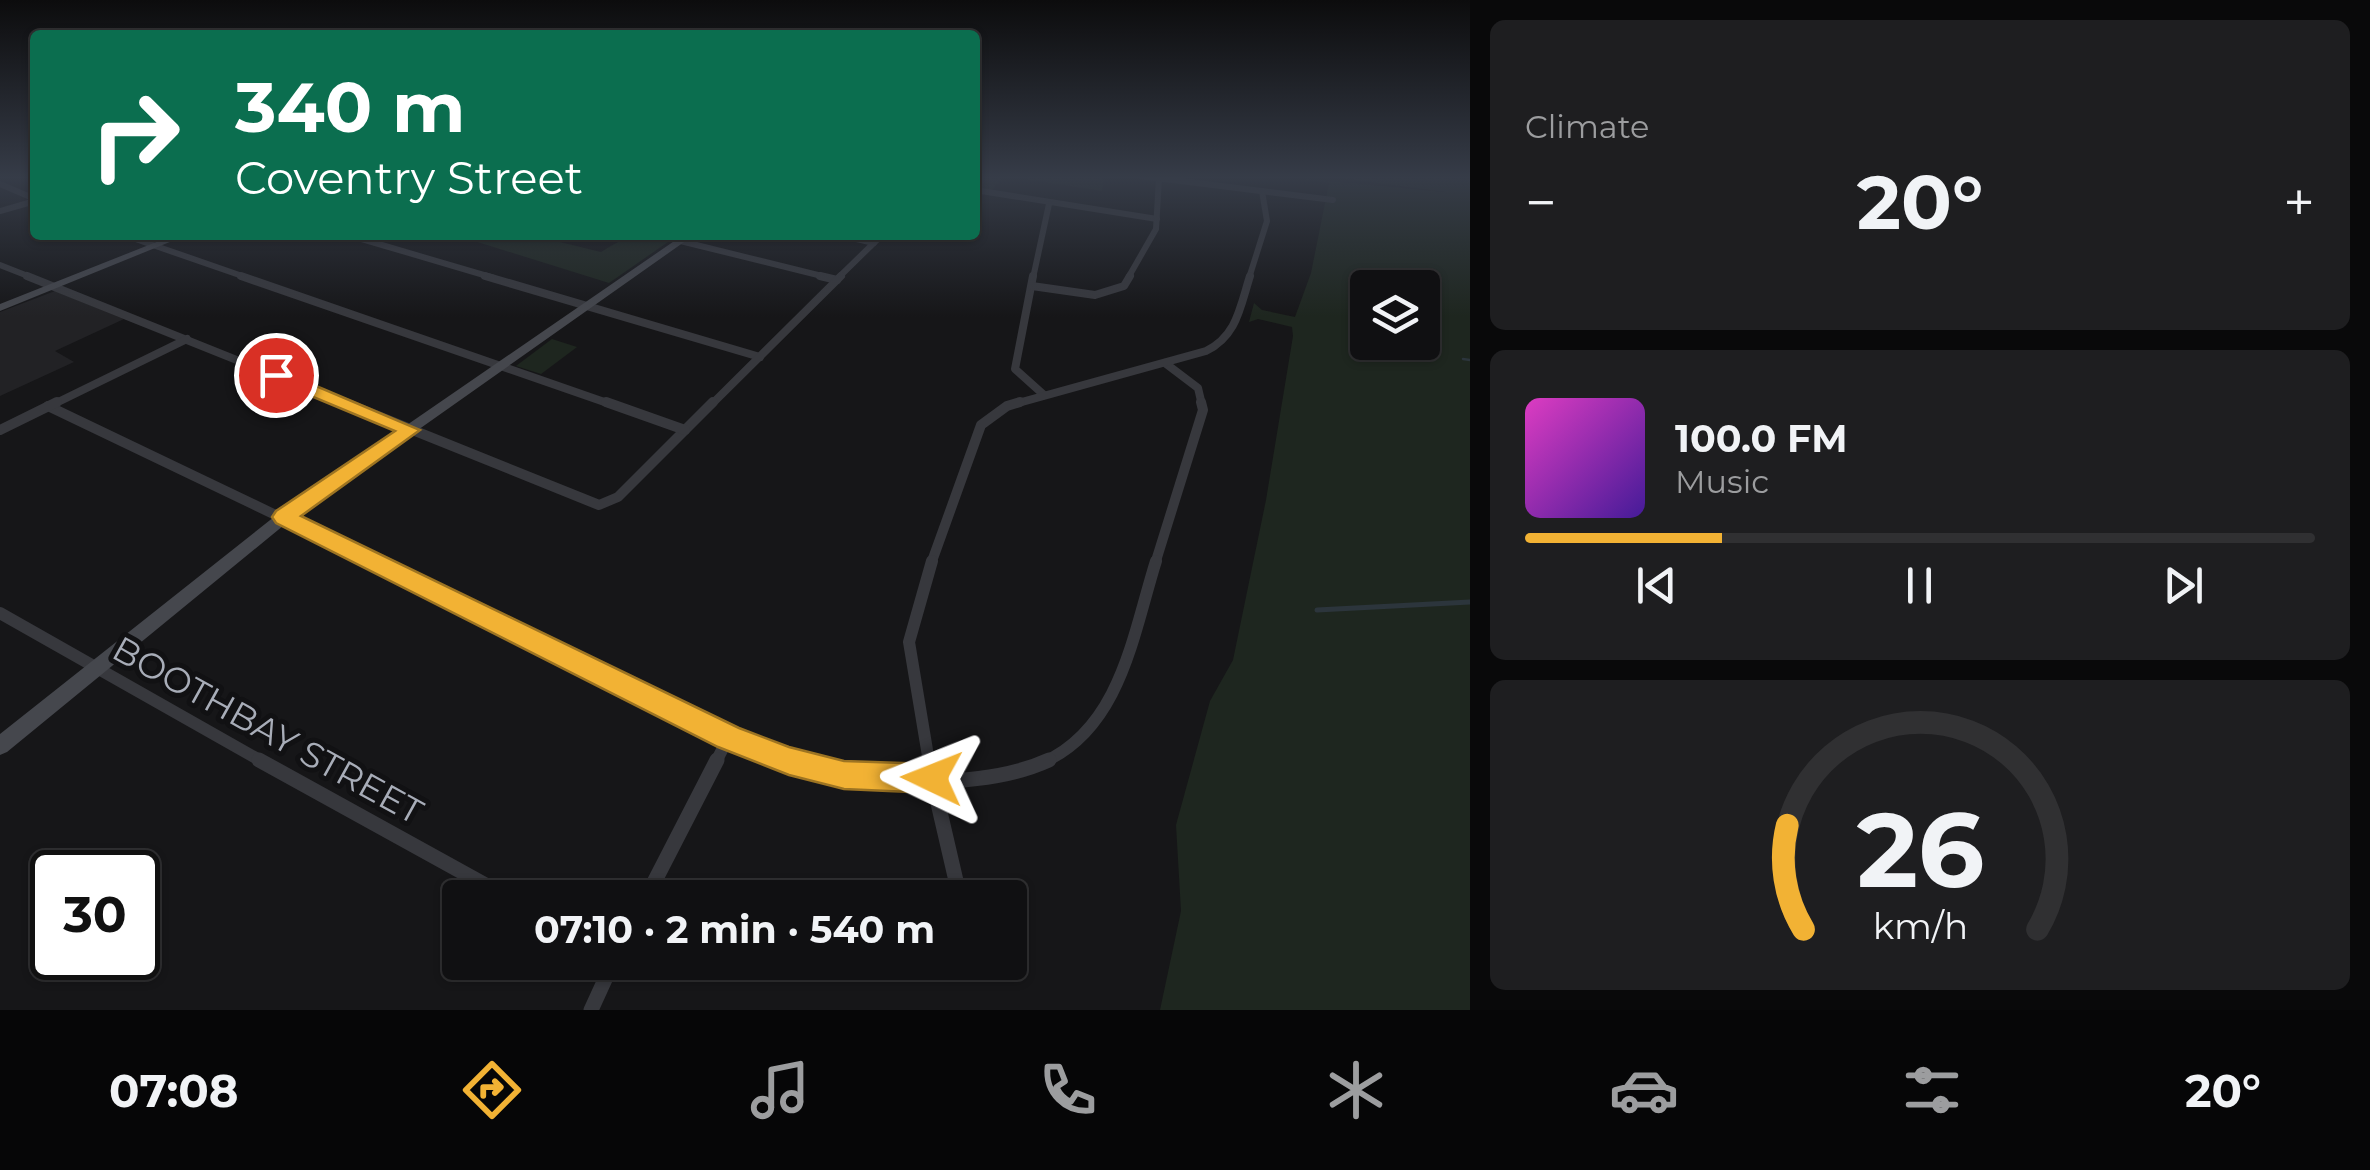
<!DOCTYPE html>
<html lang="en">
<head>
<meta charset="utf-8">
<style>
  body { margin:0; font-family:Montserrat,sans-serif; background:#1e1e20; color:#f1f3f6; height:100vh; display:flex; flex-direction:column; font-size:38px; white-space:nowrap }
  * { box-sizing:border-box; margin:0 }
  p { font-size:32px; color:#9c9d9f }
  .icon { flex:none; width:55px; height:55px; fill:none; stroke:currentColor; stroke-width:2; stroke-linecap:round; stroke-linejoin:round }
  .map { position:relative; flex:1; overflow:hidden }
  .details { display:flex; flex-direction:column; gap:20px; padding:20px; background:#09090a; width:900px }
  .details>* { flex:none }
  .banner { position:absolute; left:30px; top:30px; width:950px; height:210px; border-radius:10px; box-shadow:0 2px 8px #0004,0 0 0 2px #303032; background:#0b6e4f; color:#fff; overflow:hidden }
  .tools { position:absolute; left:1350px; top:270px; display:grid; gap:20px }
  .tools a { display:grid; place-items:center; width:90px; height:90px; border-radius:10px; background:#101012; box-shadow:0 2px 8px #0004,0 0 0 2px #303032; font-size:50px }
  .speed { position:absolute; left:30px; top:850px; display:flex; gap:20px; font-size:50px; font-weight:700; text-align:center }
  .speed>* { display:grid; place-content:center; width:130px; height:130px; border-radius:50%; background:#101012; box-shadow:0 2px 8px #0004,0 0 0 2px #303032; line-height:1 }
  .speed .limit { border:5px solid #111; border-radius:15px; background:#fff; color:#111 }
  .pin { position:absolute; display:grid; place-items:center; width:85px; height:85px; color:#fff; margin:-42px; border:5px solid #fff; border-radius:50%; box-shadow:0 2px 10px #0007 }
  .me { position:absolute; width:110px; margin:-55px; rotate:272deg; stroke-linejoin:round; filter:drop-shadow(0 0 8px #0008) }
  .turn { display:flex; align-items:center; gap:35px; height:210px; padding:0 40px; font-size:45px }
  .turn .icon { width:130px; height:130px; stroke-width:2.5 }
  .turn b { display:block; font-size:70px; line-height:85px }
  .big { font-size:75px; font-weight:700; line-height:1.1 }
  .details .widget { flex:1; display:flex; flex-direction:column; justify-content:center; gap:15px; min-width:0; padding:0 35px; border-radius:15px; background:#1e1e20 }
  .details .dial { align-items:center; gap:0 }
  .dial svg { height:260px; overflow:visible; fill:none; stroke:#303032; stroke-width:7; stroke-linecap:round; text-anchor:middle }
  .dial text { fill:#f1f3f6; stroke:none }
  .song { display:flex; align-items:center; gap:30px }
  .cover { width:120px; height:120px; border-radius:15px; background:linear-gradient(135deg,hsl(310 70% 55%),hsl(260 70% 35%)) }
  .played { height:10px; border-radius:5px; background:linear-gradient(90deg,#f2b234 25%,#303032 25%) }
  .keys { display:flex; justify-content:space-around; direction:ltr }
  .heat { display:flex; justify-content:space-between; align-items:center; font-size:55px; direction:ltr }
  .trip { position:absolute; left:442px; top:880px; width:585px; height:100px; border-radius:10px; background:#101012; box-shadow:0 2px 8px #0004,0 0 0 2px #303032; font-weight:700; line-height:100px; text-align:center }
  .tab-bar { display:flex; height:160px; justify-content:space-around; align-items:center; background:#060607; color:#9c9d9f }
  .tab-bar .icon { width:70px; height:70px }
  .tab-bar .on { color:#f2b234 }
  .tab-bar b { font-size:45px; color:#f1f3f6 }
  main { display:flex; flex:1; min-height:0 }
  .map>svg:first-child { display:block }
  .built { fill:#222225 }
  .green { fill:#1e261f; fill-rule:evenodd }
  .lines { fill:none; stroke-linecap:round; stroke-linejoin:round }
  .stream-far1 { stroke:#2c353c; stroke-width:2.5 }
  .stream { stroke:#2c353c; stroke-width:5 }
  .street-far4 { stroke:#37383d; stroke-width:6 }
  .street-far3 { stroke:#37383d; stroke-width:8 }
  .street-far2 { stroke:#37383d; stroke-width:10 }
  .street-far1 { stroke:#37383d; stroke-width:12 }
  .street { stroke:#37383d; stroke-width:15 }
  .secondary { fill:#45474d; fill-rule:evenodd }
  .route { fill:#f2b234; stroke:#9d7422; stroke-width:2.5 }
  .labels { text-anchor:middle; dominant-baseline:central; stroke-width:10; stroke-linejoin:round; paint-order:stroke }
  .near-street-label { font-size:35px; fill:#a8adb8; stroke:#111113 }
</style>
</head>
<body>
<main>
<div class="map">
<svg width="1470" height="1010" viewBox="0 0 1470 1010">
  <rect width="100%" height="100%" fill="#161618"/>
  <polygon class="built" points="55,291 124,319 55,351 74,362 0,396 0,312"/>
  <g class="green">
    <polygon points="975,176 1104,176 1102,191 1004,176 992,190 975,187"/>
    <path d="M 1276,176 L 1445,192 L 1325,176 L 1470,176 L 1470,1010 L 1160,1010 L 1181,911 L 1176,825 L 1210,701 L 1233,660 L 1266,500 L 1293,336 L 1292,327 L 1258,319 L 1249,322 L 1254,303 L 1262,310 L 1295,317 L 1311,273 L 1329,183 ZM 1368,288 L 1422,288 L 1422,342 L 1368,342 Z"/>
    <path d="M 455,235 L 551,235 L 556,241 L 601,252 C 625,237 641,229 668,242 L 609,283 Z"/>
    <polygon points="552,339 577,347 541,374 516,366"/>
  </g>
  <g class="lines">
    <polyline class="stream-far1" points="1463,359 1470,360"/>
    <polyline class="stream" points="1317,610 1470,602"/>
    <g class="street-far4">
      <polyline points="1141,176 1333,200"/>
      <polyline points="0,184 35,199"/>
      <polyline points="975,190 1157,219"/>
      <polyline points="0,211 35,201"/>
      <polyline points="124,235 248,278"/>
      <polyline points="348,235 494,278"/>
      <polyline points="656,235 830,278"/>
      <polyline points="839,235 874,243"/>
      <polyline points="0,265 33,278"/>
      <polyline points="838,278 882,235"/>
      <polyline points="1033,278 1049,204"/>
      <polyline points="1128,278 1156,229 1159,178"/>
      <polyline points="1249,278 1267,221 1262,191"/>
    </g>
    <g class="street-far3">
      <polyline points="27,276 349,405"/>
      <polyline points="241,276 613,405"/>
      <polyline points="485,276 760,357"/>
      <polyline points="820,276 837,280"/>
      <polyline points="1033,276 1015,369 1044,395"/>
      <polyline points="1032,286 1095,295 1124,286 1130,276"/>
      <polyline points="1165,363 1198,388 1202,405"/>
      <polyline points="52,405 187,339"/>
      <polyline points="711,405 841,276"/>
      <path d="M 1011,405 L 1206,351 C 1237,336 1240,307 1250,276"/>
    </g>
    <g class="street-far2">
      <polyline points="343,402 599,505 618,497 713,402"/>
      <polyline points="606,402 685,430"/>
      <polyline points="48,406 378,564"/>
      <polyline points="0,430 57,402"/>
      <polyline points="931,564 981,425 1007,406 1020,402"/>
      <polyline points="1155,564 1203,410 1201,402"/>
    </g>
    <g class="street-far1">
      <polyline points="373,561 728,738 798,762"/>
      <polyline points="0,613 263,762"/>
      <polyline points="716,762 728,738"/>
      <polyline points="929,762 909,642 932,561"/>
      <path d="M 1044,762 C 1121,727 1133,634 1156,561"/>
    </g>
    <g class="street">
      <polyline points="259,760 509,898"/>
      <path d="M 791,760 C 862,784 979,792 1049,760"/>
      <polyline points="928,760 960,898"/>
      <polyline points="646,898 717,760"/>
      <polyline points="1002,962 1014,974"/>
      <polyline points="591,1010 613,962"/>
    </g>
    <g class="secondary">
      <polygon points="174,235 187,235 0,311 0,304"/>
      <polygon points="683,235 694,235 289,521 7,752 0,755 0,734 279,513"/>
    </g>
  </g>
  <linearGradient id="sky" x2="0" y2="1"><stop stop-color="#0c0c0d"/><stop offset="0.56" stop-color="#363c48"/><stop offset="1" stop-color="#363c48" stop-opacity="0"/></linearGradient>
  <rect width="1470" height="317" fill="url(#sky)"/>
  <polygon class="route" points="276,369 420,430 301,516 739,728 789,747 844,761 932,764 943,768 948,778 943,789 932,793 844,789 789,775 718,747 276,523 272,517 276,511 395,431 270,379 270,371"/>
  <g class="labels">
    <g class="near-street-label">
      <text transform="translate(268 730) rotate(29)">BOOTHBAY STREET</text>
    </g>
  </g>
</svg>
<div class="tools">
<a><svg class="icon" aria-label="layers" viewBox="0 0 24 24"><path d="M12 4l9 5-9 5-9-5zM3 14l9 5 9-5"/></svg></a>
</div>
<div class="speed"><div class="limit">30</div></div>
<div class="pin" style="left:276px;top:375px;background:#d93025"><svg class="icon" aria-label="arrive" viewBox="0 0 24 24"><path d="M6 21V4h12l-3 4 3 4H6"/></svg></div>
<svg class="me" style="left:932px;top:778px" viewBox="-20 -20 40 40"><path d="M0-17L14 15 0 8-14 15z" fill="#f2b234" stroke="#fff" stroke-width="4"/></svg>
<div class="trip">07:10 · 2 min · 540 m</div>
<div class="banner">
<div class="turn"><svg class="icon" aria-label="right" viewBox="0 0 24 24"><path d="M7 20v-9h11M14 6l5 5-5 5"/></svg><div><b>340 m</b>Coventry Street</div></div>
</div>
</div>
<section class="details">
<div class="widget"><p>Climate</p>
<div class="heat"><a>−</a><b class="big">20°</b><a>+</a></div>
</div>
<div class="widget">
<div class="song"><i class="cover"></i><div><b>100.0 FM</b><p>Music</p></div></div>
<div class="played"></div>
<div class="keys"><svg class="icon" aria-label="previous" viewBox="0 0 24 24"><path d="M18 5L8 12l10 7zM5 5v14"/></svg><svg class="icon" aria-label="pause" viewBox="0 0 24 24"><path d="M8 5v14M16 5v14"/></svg><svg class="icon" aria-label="next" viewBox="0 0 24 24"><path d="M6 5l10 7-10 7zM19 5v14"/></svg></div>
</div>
<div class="widget dial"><svg viewBox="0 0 100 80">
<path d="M14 69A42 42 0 1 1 86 69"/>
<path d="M14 69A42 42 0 0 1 9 37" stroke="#f2b234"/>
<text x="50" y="56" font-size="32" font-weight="700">26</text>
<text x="50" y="72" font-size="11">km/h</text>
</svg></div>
</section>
</main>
<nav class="tab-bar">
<b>07:08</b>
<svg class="icon on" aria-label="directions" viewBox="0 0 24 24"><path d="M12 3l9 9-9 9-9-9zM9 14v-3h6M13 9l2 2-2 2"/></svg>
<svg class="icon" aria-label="music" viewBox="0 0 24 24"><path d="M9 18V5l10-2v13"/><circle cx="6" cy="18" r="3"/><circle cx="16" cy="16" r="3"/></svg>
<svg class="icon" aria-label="phone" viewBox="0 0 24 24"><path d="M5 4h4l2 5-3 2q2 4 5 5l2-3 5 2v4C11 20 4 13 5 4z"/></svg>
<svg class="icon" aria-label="climate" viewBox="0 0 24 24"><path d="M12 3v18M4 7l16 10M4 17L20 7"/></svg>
<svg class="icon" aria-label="car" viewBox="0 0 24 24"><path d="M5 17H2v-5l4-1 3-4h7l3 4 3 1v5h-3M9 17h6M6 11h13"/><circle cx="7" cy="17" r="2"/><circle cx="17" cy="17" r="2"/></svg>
<svg class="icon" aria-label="filters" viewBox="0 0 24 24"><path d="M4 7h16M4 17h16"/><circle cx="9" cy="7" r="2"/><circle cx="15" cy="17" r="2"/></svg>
<b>20°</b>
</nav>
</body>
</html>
